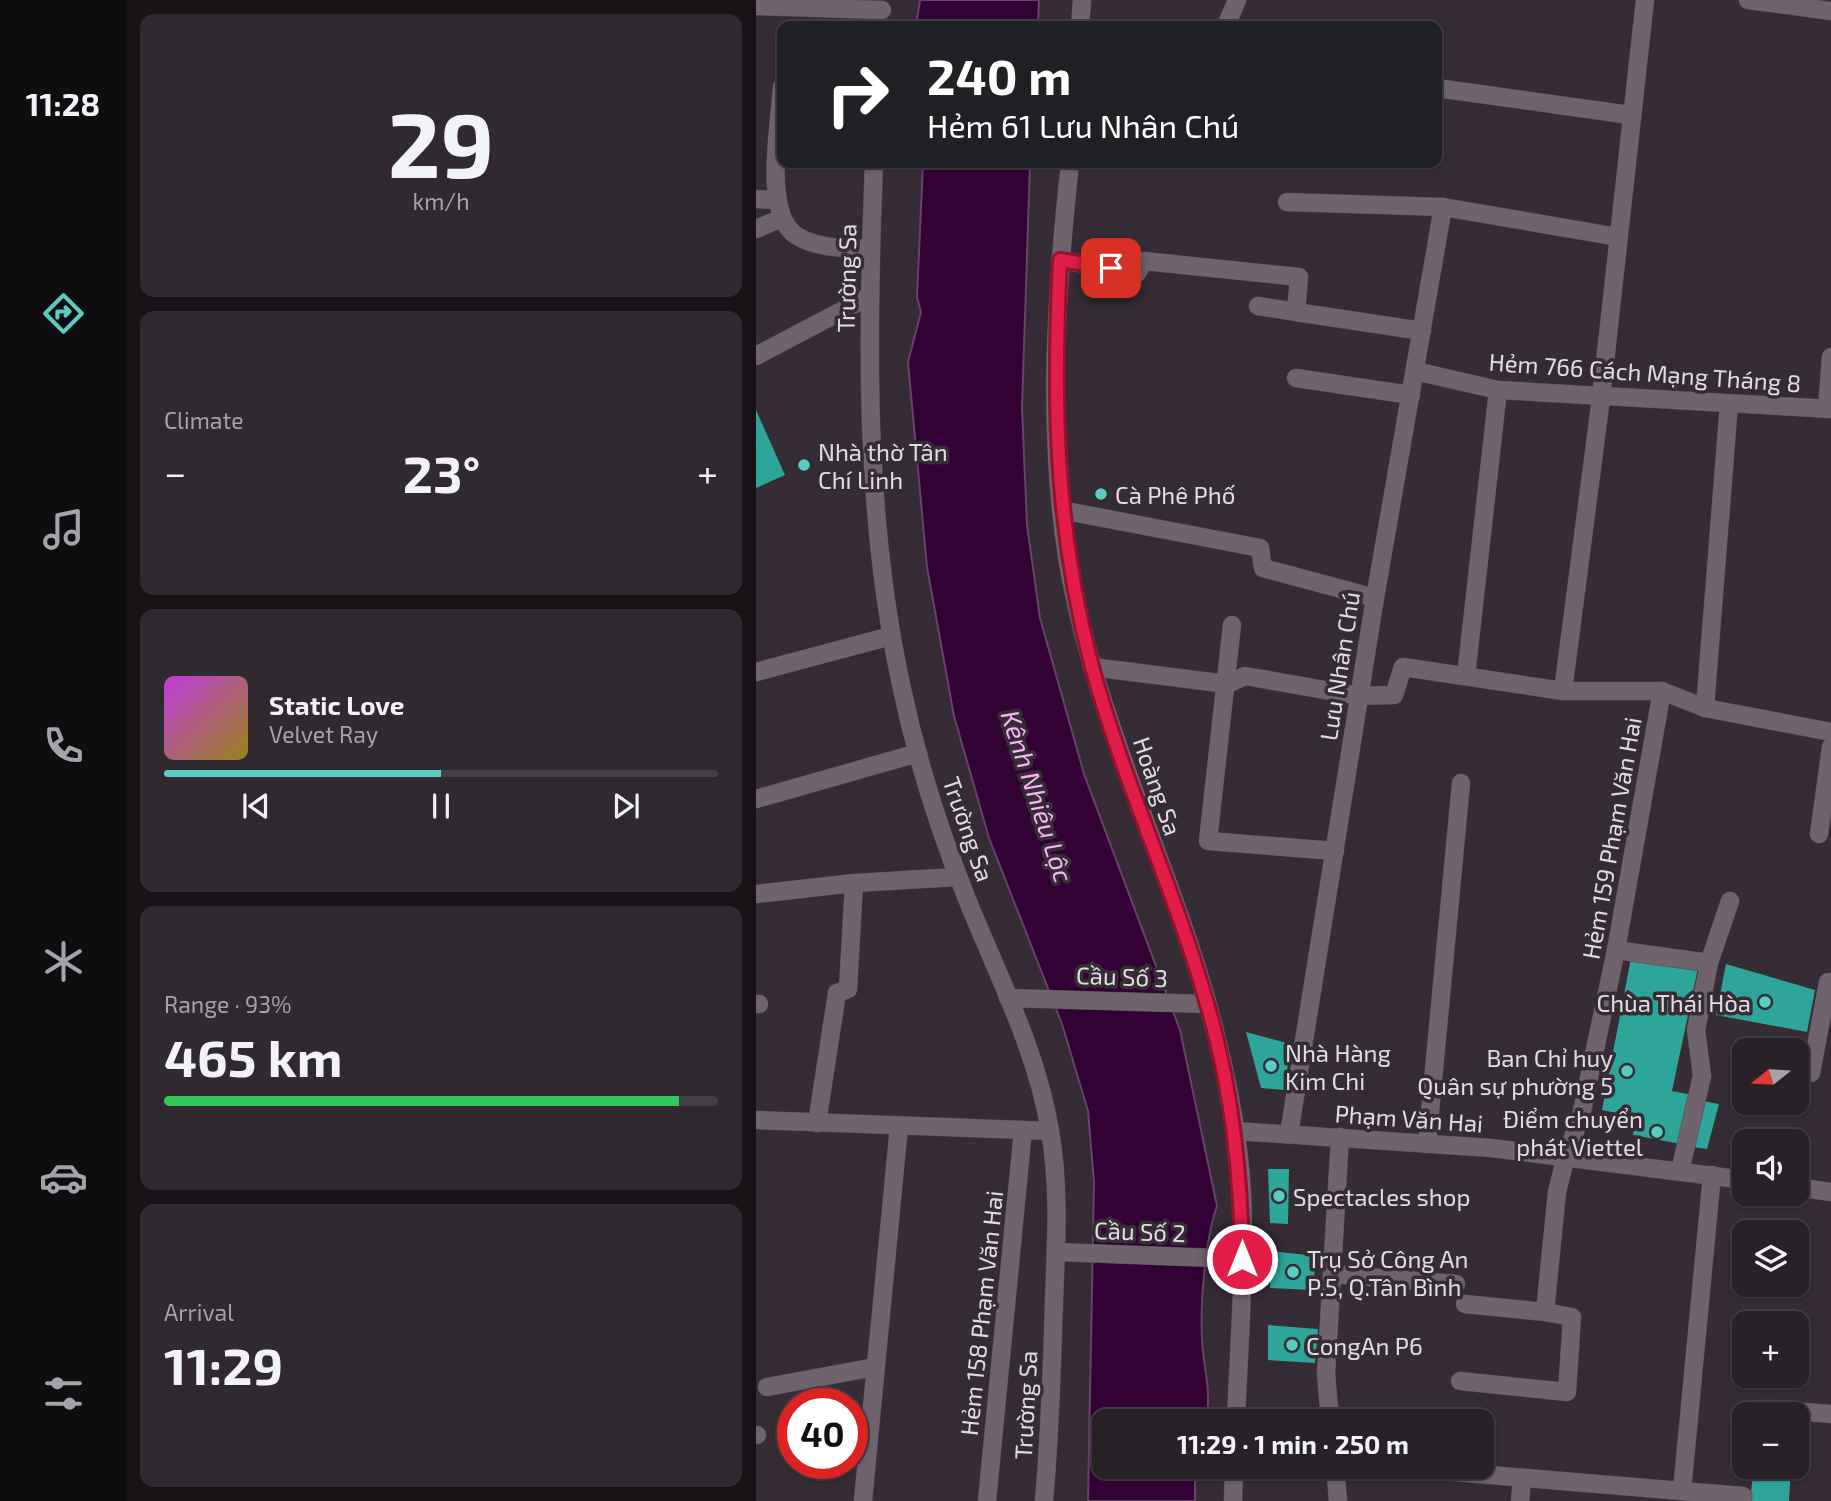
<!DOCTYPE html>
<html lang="en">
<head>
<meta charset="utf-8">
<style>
  body { margin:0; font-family:"Exo 2",sans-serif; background:#302930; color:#f1f3f6; height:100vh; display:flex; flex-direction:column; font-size:26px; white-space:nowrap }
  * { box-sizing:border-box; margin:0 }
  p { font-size:23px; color:#a5a3a8 }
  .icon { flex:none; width:38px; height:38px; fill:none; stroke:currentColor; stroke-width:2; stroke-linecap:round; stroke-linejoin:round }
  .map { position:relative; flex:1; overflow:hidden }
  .details { display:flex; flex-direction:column; gap:14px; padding:14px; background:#161216; width:630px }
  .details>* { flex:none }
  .top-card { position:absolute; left:21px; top:21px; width:665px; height:147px; border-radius:14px; box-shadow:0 2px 5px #0004,0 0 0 2px #443e45; background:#202124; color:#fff; overflow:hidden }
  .needle { width:46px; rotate:252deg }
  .controls { position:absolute; left:976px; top:1038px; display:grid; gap:14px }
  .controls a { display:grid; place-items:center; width:77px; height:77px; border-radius:14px; background:#282128; box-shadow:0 2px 5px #0004,0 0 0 2px #443e45; font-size:35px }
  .speed { position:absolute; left:21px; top:1388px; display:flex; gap:14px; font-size:35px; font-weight:700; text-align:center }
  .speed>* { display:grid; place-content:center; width:91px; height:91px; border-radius:50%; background:#282128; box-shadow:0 2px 5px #0004,0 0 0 2px #443e45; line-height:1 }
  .speed .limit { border:10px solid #d22; background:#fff; color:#111 }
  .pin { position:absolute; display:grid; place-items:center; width:60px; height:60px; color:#fff; margin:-30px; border-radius:14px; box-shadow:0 4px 10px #0006 }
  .me { position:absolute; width:77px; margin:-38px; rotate:0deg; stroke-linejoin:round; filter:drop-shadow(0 0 5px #0008) }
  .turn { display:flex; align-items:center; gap:24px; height:147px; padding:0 35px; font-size:32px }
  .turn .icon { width:91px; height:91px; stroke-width:2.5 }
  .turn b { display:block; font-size:49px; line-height:60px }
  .big { font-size:52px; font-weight:700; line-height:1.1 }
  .details .card { flex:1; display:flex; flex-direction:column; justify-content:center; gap:10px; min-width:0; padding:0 24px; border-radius:14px; background:#302930 }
  .details .dial { align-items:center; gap:0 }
  .dial b { font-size:91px; line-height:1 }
  .song { display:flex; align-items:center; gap:21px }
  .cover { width:84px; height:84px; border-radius:10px; background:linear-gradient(135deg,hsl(290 70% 55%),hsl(50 70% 35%)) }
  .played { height:7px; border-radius:4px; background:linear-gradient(90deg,#58cec1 50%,#443e45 50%) }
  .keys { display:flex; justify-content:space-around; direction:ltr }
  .heat { display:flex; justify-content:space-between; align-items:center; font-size:38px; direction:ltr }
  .charge { height:10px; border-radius:5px; background:linear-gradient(90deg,#34c759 93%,#443e45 0) }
  .trip { position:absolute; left:336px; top:1409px; width:402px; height:70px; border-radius:14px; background:#282128; box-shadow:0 2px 5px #0004,0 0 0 2px #443e45; font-weight:700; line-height:70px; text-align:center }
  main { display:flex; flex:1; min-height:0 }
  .tab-bar { display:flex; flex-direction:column; width:126px; justify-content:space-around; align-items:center; background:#100d10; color:#a5a3a8 }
  .tab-bar .icon { width:49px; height:49px }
  .tab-bar .current { color:#58cec1 }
  .tab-bar b { font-size:32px; color:#f1f3f6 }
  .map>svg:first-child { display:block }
  .water { fill:#340136; stroke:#68436a; stroke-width:2 }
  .building { fill:#2ea59a }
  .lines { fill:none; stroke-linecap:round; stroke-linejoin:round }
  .minor-casing { stroke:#50484f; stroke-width:19 }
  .minor { stroke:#6f646e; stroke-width:18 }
  .route-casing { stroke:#92132f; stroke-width:18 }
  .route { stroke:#e11d48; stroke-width:12 }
  .poi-dot { fill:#58cec1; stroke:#352c35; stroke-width:2.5 }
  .labels { text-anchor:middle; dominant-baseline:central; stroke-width:7; stroke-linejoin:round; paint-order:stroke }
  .street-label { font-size:24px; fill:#e2dce2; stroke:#352c35 }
  .poi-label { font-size:24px; fill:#e2dce2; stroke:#352c35; text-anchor:start }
  .water-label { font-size:26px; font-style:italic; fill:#fdb3fc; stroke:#352c35 }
</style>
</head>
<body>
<main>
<nav class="tab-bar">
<b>11:28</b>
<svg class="icon current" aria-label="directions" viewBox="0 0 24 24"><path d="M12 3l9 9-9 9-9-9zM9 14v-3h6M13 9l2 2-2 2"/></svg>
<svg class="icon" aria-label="music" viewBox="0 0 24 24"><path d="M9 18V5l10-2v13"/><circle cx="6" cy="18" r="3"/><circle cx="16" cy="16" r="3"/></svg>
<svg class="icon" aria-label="phone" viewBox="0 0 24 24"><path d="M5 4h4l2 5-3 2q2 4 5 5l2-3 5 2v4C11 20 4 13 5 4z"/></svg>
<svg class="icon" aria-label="climate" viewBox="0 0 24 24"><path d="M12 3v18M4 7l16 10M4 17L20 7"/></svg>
<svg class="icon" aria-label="car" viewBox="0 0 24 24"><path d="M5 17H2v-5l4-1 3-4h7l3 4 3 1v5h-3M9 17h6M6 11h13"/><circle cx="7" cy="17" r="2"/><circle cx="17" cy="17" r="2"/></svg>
<svg class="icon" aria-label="filters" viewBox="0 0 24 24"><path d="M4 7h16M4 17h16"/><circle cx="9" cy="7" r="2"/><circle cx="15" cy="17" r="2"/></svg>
</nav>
<section class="details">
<div class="card dial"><b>29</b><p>km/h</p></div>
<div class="card"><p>Climate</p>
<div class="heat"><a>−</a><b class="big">23°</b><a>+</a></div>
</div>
<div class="card">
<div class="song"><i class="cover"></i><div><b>Static Love</b><p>Velvet Ray</p></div></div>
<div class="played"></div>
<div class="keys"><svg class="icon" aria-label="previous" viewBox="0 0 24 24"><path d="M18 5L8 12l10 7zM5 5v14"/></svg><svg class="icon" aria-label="pause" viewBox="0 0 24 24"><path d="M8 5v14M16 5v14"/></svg><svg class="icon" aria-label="next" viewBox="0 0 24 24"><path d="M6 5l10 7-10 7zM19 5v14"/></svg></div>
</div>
<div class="card"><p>Range · 93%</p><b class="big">465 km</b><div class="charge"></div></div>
<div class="card"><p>Arrival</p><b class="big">11:29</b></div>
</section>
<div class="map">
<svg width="1075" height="1501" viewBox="0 0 1075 1501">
  <rect width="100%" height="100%" fill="#352c35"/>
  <g class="water">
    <polygon points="164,0 283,0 282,26 160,26"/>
    <path d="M 167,163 L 274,163 L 266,408 L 271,525 L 284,618 L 328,774 L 424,1030 L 461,1206 C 449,1240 444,1304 446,1340 C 447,1366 457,1396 449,1421 L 348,1421 L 348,1466 L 439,1467 L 439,1501 L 332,1501 L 338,1182 L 332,1111 L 306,1024 L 233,838 L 198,716 L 171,567 L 152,362 L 165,312 L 161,297 Z"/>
  </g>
  <g class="building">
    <polygon points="0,410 29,475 0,488"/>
    <polygon points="875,958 942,968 916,1091 937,1095 925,1144 877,1135 880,1117 846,1110"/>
    <polygon points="970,964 1059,990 1051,1032 960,1015"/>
    <polygon points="490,1032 535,1044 528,1090 505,1088"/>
    <polygon points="947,1101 963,1104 951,1149 937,1147"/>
    <polygon points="512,1169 533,1169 532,1224 514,1223"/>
    <polygon points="515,1251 560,1256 557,1290 514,1288"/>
    <polygon points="512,1325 562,1329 559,1363 512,1360"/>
    <polygon points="998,1466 1035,1466 1033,1501 994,1501"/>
  </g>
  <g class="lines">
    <defs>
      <g id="minor">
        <polyline points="992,0 1075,11"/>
        <polyline points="0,6 126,10"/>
        <polyline points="324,26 326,0"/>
        <polyline points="470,26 481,0"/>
        <path d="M 26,87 C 24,124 6,214 41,236 C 62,249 91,248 115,249"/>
        <polyline points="681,88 874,115"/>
        <path d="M 118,163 C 111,338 108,516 146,689 C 161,760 184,832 211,899 C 241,974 281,1050 294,1131 C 304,1187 300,1245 298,1302 C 296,1369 294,1435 288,1501"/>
        <path d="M 314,163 C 300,292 291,426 311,556 C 336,712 409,853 452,1005 C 469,1067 483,1131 486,1195 C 489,1270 483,1346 480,1421"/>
        <polyline points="0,199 20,200"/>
        <polyline points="531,202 687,207 862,237"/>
        <polyline points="0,229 26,218"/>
        <polyline points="304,260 381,273 388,261 543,277 540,312 666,331"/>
        <polyline points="502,306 540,312"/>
        <polyline points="0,356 114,296"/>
        <polyline points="659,371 742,390 1075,409"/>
        <polyline points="540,378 655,395"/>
        <polyline points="1071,408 1075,357"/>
        <polyline points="305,510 504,548 507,568 619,598"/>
        <polyline points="476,625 452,841 579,851"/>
        <polyline points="336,667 471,684 489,676 603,696 638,695 647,667 807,691 906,691 949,708 1075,732"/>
        <polyline points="0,672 135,636"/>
        <polyline points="710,676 742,390"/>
        <polyline points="807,691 845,398 889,0"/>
        <polyline points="949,708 973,404"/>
        <polyline points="0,799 162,753"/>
        <polyline points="1063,834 1075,747"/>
        <polyline points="0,894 98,883 202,877"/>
        <polyline points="860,950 953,963"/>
        <polyline points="252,998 451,1004"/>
        <polyline points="0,1004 3,1004"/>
        <polyline points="1055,1073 1072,982 1075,982"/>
        <polyline points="0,1120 294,1131"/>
        <polyline points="61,1123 81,993 92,989 98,883"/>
        <polyline points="480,1131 735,1148 989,1180"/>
        <polyline points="533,1134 619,598 687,207"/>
        <polyline points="671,1144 705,783"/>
        <polyline points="924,1171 946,1076 940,1030 953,963 974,901"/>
        <polyline points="956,1175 926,1491 987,1496 986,1501"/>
        <polyline points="1041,1187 1075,1192"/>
        <polyline points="300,1252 486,1259"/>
        <polyline points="576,1274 700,1284"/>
        <polyline points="709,1304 789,1312"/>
        <polyline points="704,1381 811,1392 816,1317 789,1312 801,1192 810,1156 825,1116 860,950 906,691"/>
        <polyline points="11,1387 119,1367"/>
        <polyline points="1011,1409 1075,1414"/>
        <polyline points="574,1421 570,1373 584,1137"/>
        <polyline points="0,1435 1,1435"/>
        <polyline points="579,1466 582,1501"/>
        <polyline points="625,1466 926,1491"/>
        <polyline points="107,1501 143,1126"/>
        <polyline points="231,1501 267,1130"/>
        <polyline points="477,1501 478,1466"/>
        <polyline points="764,1501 766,1478"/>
      </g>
    </defs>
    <use href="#minor" class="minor-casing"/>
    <use href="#minor" class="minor"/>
  </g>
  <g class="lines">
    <defs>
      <path id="route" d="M 355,268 L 304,260 C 297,402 299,525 335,663 C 366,779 418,888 451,1004 C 476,1088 485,1172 486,1259"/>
    </defs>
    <use href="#route" class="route-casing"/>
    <use href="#route" class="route"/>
  </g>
  <g class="poi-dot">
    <circle cx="48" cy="465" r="7"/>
    <circle cx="345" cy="494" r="7"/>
    <circle cx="1009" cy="1002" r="7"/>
    <circle cx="515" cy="1066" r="7"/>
    <circle cx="871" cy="1071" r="7"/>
    <circle cx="901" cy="1132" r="7"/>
    <circle cx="523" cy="1196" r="7"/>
    <circle cx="537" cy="1272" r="7"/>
    <circle cx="536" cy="1345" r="7"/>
  </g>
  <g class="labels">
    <g class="street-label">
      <text transform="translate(90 278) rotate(-89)">Trường Sa</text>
      <text transform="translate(889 372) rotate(4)">Hẻm 766 Cách Mạng Tháng 8</text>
      <text transform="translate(583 666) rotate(-81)">Lưu Nhân Chú</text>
      <text transform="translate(402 786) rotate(71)">Hoàng Sa</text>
      <text transform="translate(213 829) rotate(71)">Trường Sa</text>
      <text transform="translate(855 838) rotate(-80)">Hẻm 159 Phạm Văn Hai</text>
      <text transform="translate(366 976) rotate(2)">Cầu Số 3</text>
      <text transform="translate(653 1118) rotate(4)">Phạm Văn Hai</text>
      <text transform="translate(384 1231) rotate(2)">Cầu Số 2</text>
      <text transform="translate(225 1313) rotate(-84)">Hẻm 158 Phạm Văn Hai</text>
      <text transform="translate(269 1405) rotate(-87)">Trường Sa</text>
    </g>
    <g class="poi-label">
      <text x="62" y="451">Nhà thờ Tân<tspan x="62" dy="28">Chí Linh</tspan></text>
      <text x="359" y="494">Cà Phê Phố</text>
      <text x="995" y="1002" text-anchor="end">Chùa Thái Hòa</text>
      <text x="529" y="1052">Nhà Hàng<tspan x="529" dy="28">Kim Chi</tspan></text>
      <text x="857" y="1057" text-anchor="end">Ban Chỉ huy<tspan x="857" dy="28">Quân sự phường 5</tspan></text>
      <text x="887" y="1118" text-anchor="end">Điểm chuyển<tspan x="887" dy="28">phát Viettel</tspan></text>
      <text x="537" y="1196">Spectacles shop</text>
      <text x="551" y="1258">Trụ Sở Công An<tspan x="551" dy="28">P.5, Q.Tân Bình</tspan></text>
      <text x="550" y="1345">CongAn P6</text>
    </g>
    <g class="water-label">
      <text transform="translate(282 796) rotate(72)">Kênh Nhiêu Lộc</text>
    </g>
  </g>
</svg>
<div class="controls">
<a><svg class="needle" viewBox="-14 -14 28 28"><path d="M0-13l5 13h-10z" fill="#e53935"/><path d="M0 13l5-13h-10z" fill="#a5a3a8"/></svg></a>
<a><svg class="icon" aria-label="sound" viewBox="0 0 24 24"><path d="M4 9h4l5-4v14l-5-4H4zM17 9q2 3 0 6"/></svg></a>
<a><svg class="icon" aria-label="layers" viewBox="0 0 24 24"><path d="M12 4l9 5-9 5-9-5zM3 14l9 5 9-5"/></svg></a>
<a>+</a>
<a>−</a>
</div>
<div class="speed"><div class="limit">40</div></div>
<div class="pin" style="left:355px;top:268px;background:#d93025"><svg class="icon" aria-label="arrive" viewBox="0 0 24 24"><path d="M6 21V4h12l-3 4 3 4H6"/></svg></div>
<svg class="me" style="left:486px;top:1259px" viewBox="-20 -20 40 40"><circle r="17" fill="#e11d48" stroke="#fff" stroke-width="3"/><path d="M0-11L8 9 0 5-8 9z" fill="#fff"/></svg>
<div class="trip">11:29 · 1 min · 250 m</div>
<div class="top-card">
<div class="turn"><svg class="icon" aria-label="right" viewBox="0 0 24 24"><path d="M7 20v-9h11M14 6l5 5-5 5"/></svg><div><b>240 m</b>Hẻm 61 Lưu Nhân Chú</div></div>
</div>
</div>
</main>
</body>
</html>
